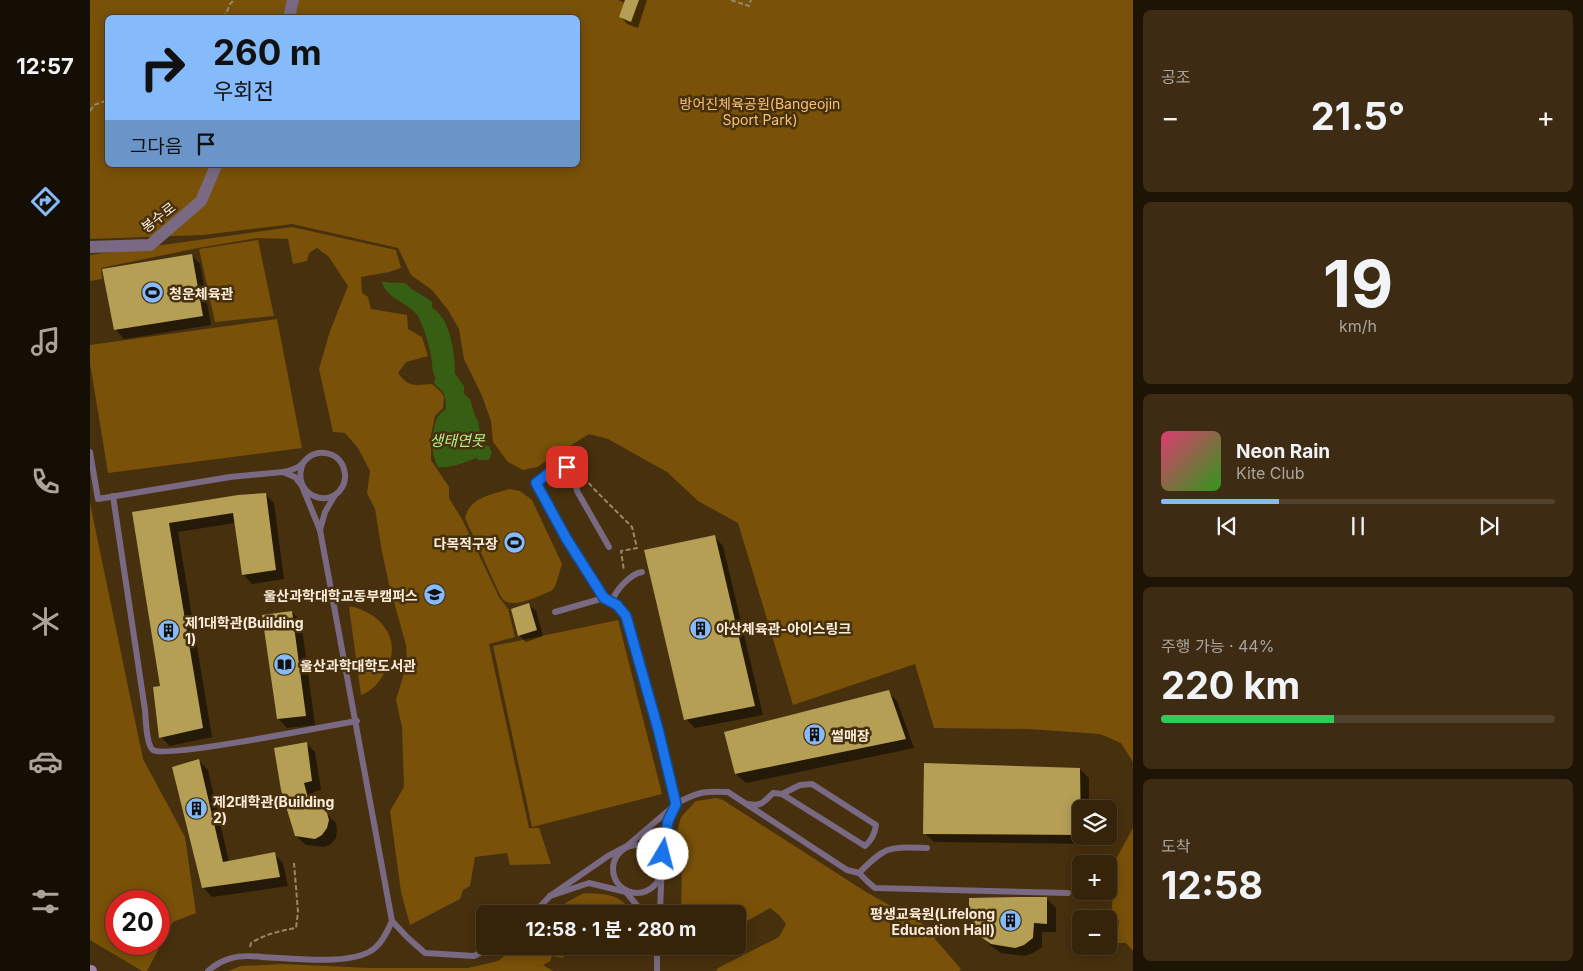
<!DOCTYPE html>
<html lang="ko">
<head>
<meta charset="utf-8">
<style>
  body { margin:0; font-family:Inter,"Noto Sans KR",sans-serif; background:#3d2c13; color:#f1f3f6; height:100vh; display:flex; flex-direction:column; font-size:19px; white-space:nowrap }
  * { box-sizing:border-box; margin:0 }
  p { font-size:16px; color:#aaa49c }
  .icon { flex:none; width:28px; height:28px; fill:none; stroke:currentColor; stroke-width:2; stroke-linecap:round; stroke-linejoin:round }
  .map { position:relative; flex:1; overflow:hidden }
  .drawer { display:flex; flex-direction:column; gap:10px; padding:10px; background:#1d1406; width:450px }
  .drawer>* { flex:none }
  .guide { position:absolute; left:15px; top:15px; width:475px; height:152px; border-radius:8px; box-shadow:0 2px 12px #0003,0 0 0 1px #4f412b; background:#86bbfb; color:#111; overflow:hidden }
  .tools { position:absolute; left:982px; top:800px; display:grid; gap:10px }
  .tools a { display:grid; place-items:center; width:45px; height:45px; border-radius:8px; background:#35240a; box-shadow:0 2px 12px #0003,0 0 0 1px #4f412b; font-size:25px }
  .speed { position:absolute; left:15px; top:890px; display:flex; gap:10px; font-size:25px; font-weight:700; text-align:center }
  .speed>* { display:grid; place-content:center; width:65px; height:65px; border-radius:50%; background:#35240a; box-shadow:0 2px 12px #0003,0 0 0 1px #4f412b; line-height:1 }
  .speed .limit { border:8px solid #d22; background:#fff; color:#111 }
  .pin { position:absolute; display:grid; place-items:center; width:42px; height:42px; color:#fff; margin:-21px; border-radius:10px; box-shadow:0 2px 8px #0006 }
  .me { position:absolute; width:55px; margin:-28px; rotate:8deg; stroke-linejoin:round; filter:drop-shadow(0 0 4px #0008) }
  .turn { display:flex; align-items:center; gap:18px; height:105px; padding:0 25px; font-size:22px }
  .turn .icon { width:65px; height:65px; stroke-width:2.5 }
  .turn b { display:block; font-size:35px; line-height:42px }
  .then { display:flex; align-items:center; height:48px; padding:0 25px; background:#0003; gap:10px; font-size:19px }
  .big { font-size:38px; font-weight:700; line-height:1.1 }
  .drawer .widget { flex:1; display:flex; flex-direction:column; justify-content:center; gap:8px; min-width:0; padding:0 18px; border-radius:8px; background:#3d2c13 }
  .drawer .dial { align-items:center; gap:0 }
  .dial b { font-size:65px; line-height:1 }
  .song { display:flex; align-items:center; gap:15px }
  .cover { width:60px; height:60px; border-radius:8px; background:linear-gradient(135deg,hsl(340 70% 55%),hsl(110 70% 35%)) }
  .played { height:5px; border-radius:2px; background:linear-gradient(90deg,#86bbfb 30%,#4f412b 30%) }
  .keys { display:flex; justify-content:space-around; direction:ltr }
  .heat { display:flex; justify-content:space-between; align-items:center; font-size:28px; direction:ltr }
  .charge { height:8px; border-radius:4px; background:linear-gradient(90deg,#34c759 44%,#4f412b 0) }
  .trip { position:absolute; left:386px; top:905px; width:270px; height:50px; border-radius:8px; background:#35240a; box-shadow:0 2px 12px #0003,0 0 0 1px #4f412b; font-weight:700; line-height:50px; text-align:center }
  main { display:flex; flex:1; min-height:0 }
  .tab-bar { display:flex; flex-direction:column; width:90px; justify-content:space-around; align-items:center; background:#150e04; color:#aaa49c }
  .tab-bar .icon { width:35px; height:35px }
  .tab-bar .current { color:#86bbfb }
  .tab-bar b { font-size:22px; color:#f1f3f6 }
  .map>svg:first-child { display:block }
  .green { fill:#795108; fill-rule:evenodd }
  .water { fill:#365f13 }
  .shadow { fill:#0007 }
  .building { fill:#b49f55 }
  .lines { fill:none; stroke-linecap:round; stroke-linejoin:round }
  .path { stroke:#9a876c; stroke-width:2; stroke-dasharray:5 2.5; stroke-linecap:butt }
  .service { stroke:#7a6983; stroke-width:6 }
  .minor { stroke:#7a6983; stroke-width:12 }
  .secondary { stroke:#a085ae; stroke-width:12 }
  .route-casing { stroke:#114b97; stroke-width:12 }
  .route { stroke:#1a73e8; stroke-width:9 }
  .labels { text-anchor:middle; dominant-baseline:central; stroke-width:5; stroke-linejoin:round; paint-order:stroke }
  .park-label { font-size:14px; fill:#f8c073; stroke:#47300e }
  .street-label { font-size:14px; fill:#fcedda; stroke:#47300e }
  .poi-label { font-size:14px; font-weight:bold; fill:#fcedda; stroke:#47300e; text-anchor:start }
  .water-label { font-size:15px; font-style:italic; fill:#b2ee8b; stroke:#47300e }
</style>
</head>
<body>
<main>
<nav class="tab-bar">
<b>12:57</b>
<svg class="icon current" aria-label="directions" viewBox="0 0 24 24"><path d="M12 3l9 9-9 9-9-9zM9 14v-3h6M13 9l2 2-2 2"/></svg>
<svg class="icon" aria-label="music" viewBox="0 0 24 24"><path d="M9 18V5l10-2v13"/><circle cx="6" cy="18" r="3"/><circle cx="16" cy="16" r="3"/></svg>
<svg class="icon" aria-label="phone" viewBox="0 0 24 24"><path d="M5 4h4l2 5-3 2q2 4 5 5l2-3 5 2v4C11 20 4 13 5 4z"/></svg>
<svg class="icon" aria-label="climate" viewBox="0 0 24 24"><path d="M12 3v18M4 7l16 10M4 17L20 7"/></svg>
<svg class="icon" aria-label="car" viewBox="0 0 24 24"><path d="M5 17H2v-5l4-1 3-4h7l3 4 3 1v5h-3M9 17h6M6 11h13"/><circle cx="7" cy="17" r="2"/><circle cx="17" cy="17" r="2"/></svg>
<svg class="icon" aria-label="filters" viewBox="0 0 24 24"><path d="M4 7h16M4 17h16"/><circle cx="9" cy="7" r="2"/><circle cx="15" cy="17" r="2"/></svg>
</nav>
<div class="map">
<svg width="1043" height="971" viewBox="0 0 1043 971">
  <rect width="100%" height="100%" fill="#47300e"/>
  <g class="green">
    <path d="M 0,0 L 1043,0 L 1043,762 L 1031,743 L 1010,734 L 938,729 L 844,728 L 825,664 L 703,705 L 648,523 L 608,501 L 577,472 L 518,439 L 499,434 L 447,467 L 433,470 L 418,462 L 403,442 L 401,421 L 392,396 L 374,359 L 369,329 L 358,310 L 342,290 L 321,275 L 308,248 L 202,224 L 113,235 L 0,239 ZM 18,18 L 488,18 L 488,165 L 18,165 Z"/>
    <path d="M 202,227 L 306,250 L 311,268 L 299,272 L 271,277 L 272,293 L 278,297 L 281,309 L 317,315 L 318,329 L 332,337 L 338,356 L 316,362 L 308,373 C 319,388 325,385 342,384 L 351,392 L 354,397 L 353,408 L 345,416 L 341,435 L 341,460 L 359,487 L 359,498 L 373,521 L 409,597 L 418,609 L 425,637 L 399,644 L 439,828 L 449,828 L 461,864 L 420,865 L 417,853 L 385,857 L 380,886 L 373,890 L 370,899 L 320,925 L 311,892 L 300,811 L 314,787 L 312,727 L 306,700 L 317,663 L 316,645 L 299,584 L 292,552 L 285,509 L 277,493 L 280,471 L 268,448 L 255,433 L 243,432 L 229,369 L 240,331 L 258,286 L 239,257 L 227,248 L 219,253 L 217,261 L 203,264 L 198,239 L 167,238 L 108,248 L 11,268 L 12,279 L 0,281 L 0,255 Z"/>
    <polygon points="168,240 184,316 125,322 109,249"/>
    <polygon points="187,319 212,448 18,473 0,363 0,345"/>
    <path d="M 419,489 L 430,491 L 442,500 L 472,564 L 465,587 L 461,591 C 451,595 426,608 415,601 C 413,600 412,597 410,595 L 375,518 C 380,497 401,495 419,489 Z"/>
    <path d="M 0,503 L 53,759 L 95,837 L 106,913 L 83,922 L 57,971 L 52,971 L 0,940 ZM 26,901 L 69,901 L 69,944 L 26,944 Z"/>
    <path d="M 259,607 C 265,606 269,609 274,611 C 289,617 302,632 302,649 C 302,657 298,665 295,671 C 290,682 282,691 271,695 Z"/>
    <polygon points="528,620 572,794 442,827 403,646"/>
    <polygon points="626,798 633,800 776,892 842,929 845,939 871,969 869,971 626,971 628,968 689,937 696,924 689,915 680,908 648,926 648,914 591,914 592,858 580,858 591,817 606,801"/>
    <polygon points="1043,828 1043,951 1036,943 1026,943 1029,920 1021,918 1026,859"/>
    <path d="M 494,893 C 508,894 525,893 535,904 L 532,909 L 524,914 L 513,914 L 505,909 L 491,911 L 487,914 L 464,914 L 477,902 Z"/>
    <polygon points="427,946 476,946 473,958 462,956 460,961 453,965 463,971 138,971 151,966 193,964 280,968 378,968 408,961"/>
  </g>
  <path class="water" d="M 292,281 C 300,284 307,282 315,283 C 323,292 334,295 342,302 L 342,308 C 361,318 365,355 365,374 C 369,378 370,382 374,386 L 374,394 L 380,399 L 385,416 L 388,421 L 392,445 L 399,446 L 402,453 L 399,460 L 389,460 L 386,458 C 374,463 361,468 348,467 C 340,453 341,432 347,418 C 349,414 353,411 356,409 C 356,396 355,392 345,385 L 344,381 L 346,378 C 341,371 343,364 341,356 C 340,348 332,321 327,315 C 318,302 295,299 292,281 Z"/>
  <g class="shadow">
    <polygon points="528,0 557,0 548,28 537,24 531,17 536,3"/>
    <polygon points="101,255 110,264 121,325 34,339 25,329"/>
    <polygon points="175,494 184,503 194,579 162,584 153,574 145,523 88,532 122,737 80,746 71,737 72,687 43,514"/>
    <polygon points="624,536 633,546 673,715 605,728 596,719"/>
    <polygon points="439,605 446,611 453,636 436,642 429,635"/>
    <polygon points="202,612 211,621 225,725 197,728 188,718"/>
    <polygon points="798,692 807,701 824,748 656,783 646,774"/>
    <polygon points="216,743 225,752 231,790 223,792 227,808 232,809 246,823 247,830 246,838 241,844 234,847 216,845 206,836"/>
    <polygon points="109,761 118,770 139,862 184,854 193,863 198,886 122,897 113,887"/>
    <polygon points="990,769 999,778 999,809 991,809 991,836 1000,836 1000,844 844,842 835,833"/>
    <polygon points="957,899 966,908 966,932 952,932 952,947 943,953 935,956 911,953 901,946 892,936 885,923 880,918"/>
  </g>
  <g class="building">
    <polygon points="535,0 549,0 541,22 529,17"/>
    <polygon points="102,254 113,316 24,330 12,269"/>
    <polygon points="176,493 186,570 152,575 143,513 79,523 113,728 69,738 63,687 70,686 42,512 148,495"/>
    <polygon points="625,535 665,706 594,720 554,550"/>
    <polygon points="439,603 447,630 428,636 421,609"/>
    <polygon points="202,611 216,716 187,719 172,615"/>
    <polygon points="799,690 816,739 645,774 634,732"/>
    <polygon points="217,742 222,781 214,783 220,806 232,808 237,813 239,820 237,828 232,835 225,839 205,836 191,790 184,748"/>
    <polygon points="109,759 133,862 185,852 190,877 112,888 82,767"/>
    <polygon points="834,763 990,768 991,835 833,834"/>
    <polygon points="932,897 957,897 957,924 944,923 943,938 934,945 925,948 901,944 891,937 883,928 884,919 879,919 879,898"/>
  </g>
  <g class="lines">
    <g class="path">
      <polyline points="641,0 659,6 661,0"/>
      <polyline points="124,18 136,14 140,4 144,0"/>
      <polyline points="0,111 4,105 18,100"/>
      <polyline points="493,478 497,481 505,490 542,527 547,548 531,551 534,571"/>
      <path d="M 160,947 L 161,943 C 175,934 190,931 206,928 L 208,912 L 204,863"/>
    </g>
    <g class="service">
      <polyline points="0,452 8,499 140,477 193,472 205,477 212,486 230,530 302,921 317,937 335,953 384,956 405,946"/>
      <path d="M 193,472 C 198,471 203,470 208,467 C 212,465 215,460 219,457 C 230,449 246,453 252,464 C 255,470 256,477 254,483 C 244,512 199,496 213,463"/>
      <path d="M 23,496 L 55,710 C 56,719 56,745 63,750 C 75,759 241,725 267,721"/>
      <polyline points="230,530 235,512 245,495"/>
      <polyline points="514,598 476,538 446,483 459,472 477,467 484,473 487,491 519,547"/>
      <path d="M 522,601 C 526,590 540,574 552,572"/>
      <path d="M 658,804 C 671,807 674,802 683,793 L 692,794 L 775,846 C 782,840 785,833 786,825 L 722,784 L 710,785 L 692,794"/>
      <circle cx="547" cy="869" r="24"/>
      <path d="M 769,873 C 797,845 798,847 837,848"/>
      <polyline points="460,896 518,856 537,846 586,804 568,729 536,616 527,605 514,598 465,612"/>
      <polyline points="443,914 460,896 499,883 536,892 554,914"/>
      <path d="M 570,914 C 571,891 571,820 586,804 C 588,802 591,801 593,800 C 611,791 618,791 638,792 L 757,870 L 769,873 L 778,882 L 785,888 L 978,893"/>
      <polyline points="567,946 567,971"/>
      <path d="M 118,971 C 125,965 133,960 142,958 C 151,955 163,956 173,957 C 200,958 266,967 286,947 C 294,940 298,930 302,921"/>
    </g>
    <g class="minor">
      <polyline points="199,18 203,0"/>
      <polyline points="0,247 60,245 111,201 125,168 125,165"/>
    </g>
    <polyline class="secondary" points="0,971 1,971"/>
  </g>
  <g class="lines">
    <defs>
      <polyline id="route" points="477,467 460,472 446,483 476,538 514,598 527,605 536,616 568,729 586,804 578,821 573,854"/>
    </defs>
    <use href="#route" class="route-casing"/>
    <use href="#route" class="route"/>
  </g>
  <defs>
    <symbol id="stadium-disc" viewBox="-11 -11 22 22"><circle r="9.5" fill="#86bbfb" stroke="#47300e"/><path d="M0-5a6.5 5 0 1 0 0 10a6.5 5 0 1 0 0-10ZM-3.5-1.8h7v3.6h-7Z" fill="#111"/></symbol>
    <symbol id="university-disc" viewBox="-11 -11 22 22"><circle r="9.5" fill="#86bbfb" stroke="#47300e"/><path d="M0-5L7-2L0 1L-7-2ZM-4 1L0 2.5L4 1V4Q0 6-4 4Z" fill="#111"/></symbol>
    <symbol id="building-disc" viewBox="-11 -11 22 22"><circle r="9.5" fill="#86bbfb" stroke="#47300e"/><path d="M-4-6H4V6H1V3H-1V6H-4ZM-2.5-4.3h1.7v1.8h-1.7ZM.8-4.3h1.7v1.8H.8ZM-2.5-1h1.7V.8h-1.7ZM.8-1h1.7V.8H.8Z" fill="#111"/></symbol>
    <symbol id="library-disc" viewBox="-11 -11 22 22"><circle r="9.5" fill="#86bbfb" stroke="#47300e"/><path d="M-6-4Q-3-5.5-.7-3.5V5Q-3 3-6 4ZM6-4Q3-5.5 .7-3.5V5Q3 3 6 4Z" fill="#111"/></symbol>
  </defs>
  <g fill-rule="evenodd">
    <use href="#stadium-disc" x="50" y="280" width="25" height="25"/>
    <use href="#stadium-disc" x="412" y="530" width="25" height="25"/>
    <use href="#university-disc" x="332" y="582" width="25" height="25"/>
    <use href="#building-disc" x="598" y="616" width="25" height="25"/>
    <use href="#building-disc" x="66" y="618" width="25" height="25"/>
    <use href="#library-disc" x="182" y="652" width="25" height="25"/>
    <use href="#building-disc" x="712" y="722" width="25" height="25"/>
    <use href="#building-disc" x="94" y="796" width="25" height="25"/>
    <use href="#building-disc" x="908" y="908" width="25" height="25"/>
  </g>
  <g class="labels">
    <g class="park-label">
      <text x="670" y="103">방어진체육공원(Bangeojin<tspan x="670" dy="16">Sport Park)</tspan></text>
    </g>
    <g class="street-label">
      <text transform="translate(68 217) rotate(-38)">봉수로</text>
    </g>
    <g class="poi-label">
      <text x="79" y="293">청운체육관</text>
      <text x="408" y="543" text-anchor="end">다목적구장</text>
      <text x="328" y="595" text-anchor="end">울산과학대학교동부캠퍼스</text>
      <text x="95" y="622">제1대학관(Building<tspan x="95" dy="16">1)</tspan></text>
      <text x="626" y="628">아산체육관-아이스링크</text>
      <text x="210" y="665">울산과학대학도서관</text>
      <text x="741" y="735">썰매장</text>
      <text x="123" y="801">제2대학관(Building<tspan x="123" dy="16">2)</tspan></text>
      <text x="905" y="913" text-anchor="end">평생교육원(Lifelong<tspan x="905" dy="16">Education Hall)</tspan></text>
    </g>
    <g class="water-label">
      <text x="367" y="440">생태연못</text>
    </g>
  </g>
</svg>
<div class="tools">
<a><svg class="icon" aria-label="layers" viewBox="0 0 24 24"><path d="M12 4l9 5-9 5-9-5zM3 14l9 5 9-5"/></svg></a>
<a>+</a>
<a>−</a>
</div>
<div class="speed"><div class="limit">20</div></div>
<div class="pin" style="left:477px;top:467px;background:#d93025"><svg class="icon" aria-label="arrive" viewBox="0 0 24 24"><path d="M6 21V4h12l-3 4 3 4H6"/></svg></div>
<svg class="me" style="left:573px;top:854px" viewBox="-20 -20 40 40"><circle r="19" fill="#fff"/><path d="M0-13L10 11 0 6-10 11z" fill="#1a73e8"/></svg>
<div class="trip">12:58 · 1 분 · 280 m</div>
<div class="guide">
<div class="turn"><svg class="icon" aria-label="right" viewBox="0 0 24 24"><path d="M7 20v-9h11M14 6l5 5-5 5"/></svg><div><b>260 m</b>우회전</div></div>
<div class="then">그다음<svg class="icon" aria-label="arrive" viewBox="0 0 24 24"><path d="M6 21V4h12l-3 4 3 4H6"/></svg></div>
</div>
</div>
<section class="drawer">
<div class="widget"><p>공조</p>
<div class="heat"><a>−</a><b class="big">21.5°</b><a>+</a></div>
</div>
<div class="widget dial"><b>19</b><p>km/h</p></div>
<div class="widget">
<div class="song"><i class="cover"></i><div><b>Neon Rain</b><p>Kite Club</p></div></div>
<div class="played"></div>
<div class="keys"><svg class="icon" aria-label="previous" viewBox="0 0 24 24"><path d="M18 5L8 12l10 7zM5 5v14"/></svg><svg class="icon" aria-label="pause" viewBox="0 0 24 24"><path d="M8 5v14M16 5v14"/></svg><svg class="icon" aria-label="next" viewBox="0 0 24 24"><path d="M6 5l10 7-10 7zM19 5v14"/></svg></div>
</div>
<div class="widget"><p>주행 가능 · 44%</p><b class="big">220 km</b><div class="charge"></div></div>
<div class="widget"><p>도착</p><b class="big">12:58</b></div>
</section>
</main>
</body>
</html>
